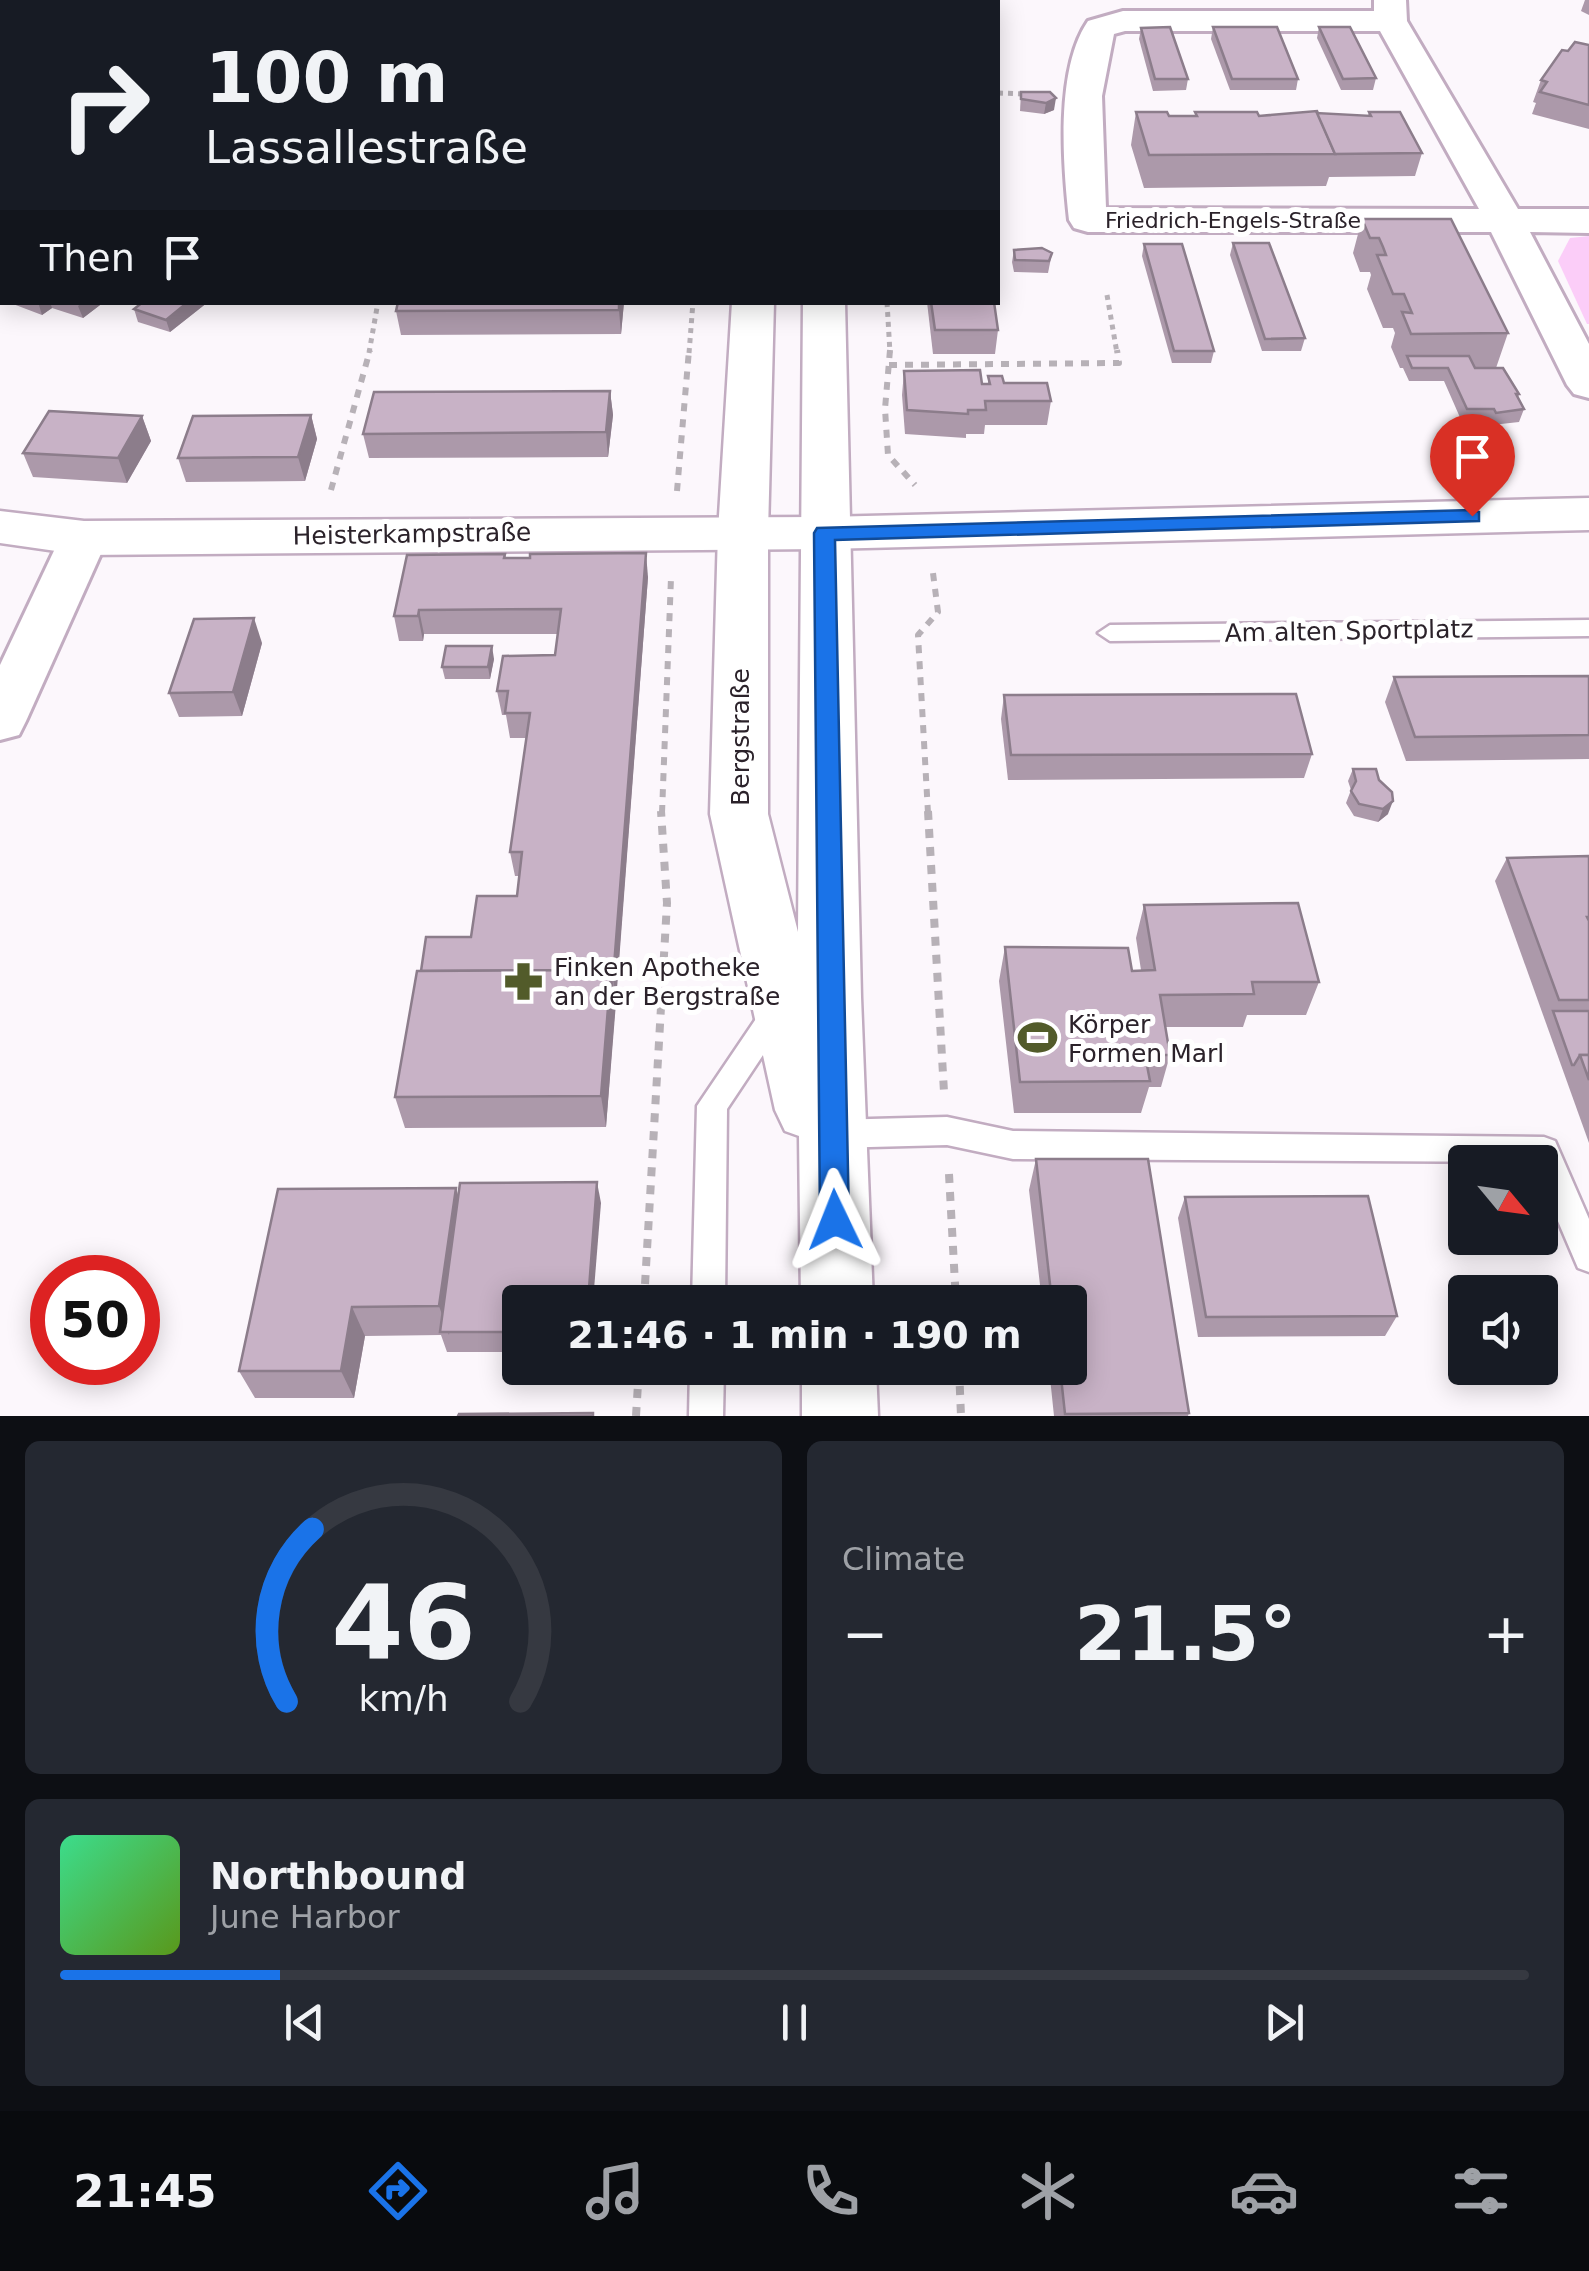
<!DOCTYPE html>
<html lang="en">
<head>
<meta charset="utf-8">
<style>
  body { margin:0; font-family:"DejaVu Sans",sans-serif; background:#242831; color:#f1f3f6; height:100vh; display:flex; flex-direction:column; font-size:38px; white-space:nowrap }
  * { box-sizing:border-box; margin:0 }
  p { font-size:32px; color:#9ea1a6 }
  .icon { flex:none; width:55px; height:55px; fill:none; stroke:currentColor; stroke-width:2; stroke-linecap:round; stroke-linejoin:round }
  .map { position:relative; height:1416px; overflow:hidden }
  .side { display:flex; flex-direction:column; gap:25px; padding:25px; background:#0d0f14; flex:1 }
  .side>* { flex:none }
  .banner { position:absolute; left:0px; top:0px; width:1000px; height:305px; box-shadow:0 5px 25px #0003; background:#171b24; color:#f1f3f6; overflow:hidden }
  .needle { width:65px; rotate:119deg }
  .tools { position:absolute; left:1448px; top:1145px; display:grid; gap:20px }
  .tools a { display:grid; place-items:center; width:110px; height:110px; border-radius:10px; background:#171b24; box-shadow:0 5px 25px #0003; font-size:50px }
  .speed { position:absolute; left:30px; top:1255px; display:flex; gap:20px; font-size:50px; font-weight:700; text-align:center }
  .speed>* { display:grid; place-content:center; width:130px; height:130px; border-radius:50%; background:#171b24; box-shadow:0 5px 25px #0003; line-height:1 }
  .speed .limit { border:15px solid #d22; background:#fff; color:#111 }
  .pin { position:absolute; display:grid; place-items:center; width:85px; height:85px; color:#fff; margin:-102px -42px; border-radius:50% 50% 50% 0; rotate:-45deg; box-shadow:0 0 10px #0007 }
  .pin .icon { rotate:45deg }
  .me { position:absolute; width:110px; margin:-55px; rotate:358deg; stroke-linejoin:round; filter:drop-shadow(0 0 8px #0008) }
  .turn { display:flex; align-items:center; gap:35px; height:210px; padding:0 40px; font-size:45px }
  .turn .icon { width:130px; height:130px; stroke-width:2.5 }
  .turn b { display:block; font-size:70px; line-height:85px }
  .then { display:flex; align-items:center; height:95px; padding:0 40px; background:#0003; gap:20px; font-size:38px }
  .big { font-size:75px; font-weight:700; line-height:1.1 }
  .side .card { flex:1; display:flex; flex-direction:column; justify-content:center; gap:15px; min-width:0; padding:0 35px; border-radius:15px; background:#242831 }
  .side .dial { align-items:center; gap:0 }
  .dial svg { height:260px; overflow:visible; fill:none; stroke:#363941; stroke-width:7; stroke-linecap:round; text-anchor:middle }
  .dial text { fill:#f1f3f6; stroke:none }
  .song { display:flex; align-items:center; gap:30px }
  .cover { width:120px; height:120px; border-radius:15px; background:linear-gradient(135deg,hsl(150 70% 55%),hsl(90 70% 35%)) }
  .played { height:10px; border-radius:5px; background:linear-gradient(90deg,#1a73e8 15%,#363941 15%) }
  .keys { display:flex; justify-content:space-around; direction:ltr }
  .heat { display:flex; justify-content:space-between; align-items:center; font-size:55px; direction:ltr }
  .side .tiles { flex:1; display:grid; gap:25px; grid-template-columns:1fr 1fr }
  .card:last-child { grid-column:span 2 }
  .trip { position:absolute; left:502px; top:1285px; width:585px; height:100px; border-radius:10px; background:#171b24; box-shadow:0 5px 25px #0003; font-weight:700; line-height:100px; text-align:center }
  .tab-bar { display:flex; height:160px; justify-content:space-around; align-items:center; background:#090b0e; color:#9ea1a6 }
  .tab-bar .icon { width:70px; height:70px }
  .tab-bar .on { color:#1a73e8 }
  .tab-bar b { font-size:45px; color:#f1f3f6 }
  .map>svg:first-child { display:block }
  .green { fill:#fbcdf8 }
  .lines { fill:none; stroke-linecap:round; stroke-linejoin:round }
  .service-casing { stroke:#c2acc1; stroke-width:5 }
  .minor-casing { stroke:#c2acc1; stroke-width:6 }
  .tertiary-casing { stroke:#c2acc1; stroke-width:5 }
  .secondary-casing { stroke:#c2acc1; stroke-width:5 }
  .path-far2 { stroke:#b7b1b7; stroke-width:5; stroke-dasharray:5 5; stroke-linecap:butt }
  .path-far1 { stroke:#b7b1b7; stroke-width:6; stroke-dasharray:8 8; stroke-linecap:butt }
  .path { stroke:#b7b1b7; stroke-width:8; stroke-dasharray:9 9; stroke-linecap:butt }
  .service { fill:#fff; fill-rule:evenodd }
  .minor { fill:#fff; fill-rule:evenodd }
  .tertiary { fill:#fff; fill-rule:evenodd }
  .secondary { fill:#fff; fill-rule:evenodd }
  .wall { fill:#ac99aa }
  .shaded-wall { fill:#8c7d8b }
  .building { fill:#c8b2c6; stroke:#8c7d8b; stroke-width:2.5 }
  .route { fill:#1a73e8; stroke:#114b97; stroke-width:2.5 }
  .labels { text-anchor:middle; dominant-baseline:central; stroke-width:10; stroke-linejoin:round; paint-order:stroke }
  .far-street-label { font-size:22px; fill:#2b222a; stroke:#fff }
  .street-label { font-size:25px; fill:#2b222a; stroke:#fff }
  .poi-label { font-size:25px; fill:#2b222a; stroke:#fff; text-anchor:start }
</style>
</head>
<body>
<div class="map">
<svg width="1589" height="1416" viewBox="0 0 1589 1416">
  <rect width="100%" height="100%" fill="#fcf7fc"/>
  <polygon class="green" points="1589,236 1589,324 1587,324 1558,261 1570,238"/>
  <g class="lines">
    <defs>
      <g id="service">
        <polygon points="1589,620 1589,636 1110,641 1098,633 1110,625"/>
        <polygon points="778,998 788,1001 793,1010 727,1109 725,1302 692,1302 697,1106 768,1001"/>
        <polygon points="947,1117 1013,1131 1544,1137 1555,1141 1589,1219 1589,1272 1578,1268 1540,1179 1540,1162 1013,1159 947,1145 832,1148 821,1144 817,1134 821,1124 832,1120"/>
        <polygon points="690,1368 724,1368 723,1416 689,1416"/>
      </g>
      <g id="minor">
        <polygon points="25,0 61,0 62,2 27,2"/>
        <path d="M 1374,0 L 1406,0 L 1407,21 L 1518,209 L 1589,209 L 1589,233 L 1530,232 L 1589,344 L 1589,398 L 1574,394 L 1567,385 L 1491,232 L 1088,232 L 1074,228 L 1069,220 C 1063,165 1055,69 1088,21 L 1123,11 L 1374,11 ZM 1125,31 L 1380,31 L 1479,209 L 1106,208 L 1102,96 L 1114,34 Z"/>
        <polygon points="84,522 101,527 108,538 26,721 19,735 0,740 0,665 60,538 67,527"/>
      </g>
      <polygon id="tertiary" points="1589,498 1589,530 825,549 84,555 0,543 0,511 84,521 825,517"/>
      <g id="secondary">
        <polygon points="732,302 774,302 768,532 768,814 798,932 803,302 845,302 861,997 873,1302 801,1302 799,1136 785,1131 775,1110 710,814 718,532"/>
        <polygon points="802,1368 876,1368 878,1416 802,1416"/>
      </g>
    </defs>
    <use href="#service" class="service-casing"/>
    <use href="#minor" class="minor-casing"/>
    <use href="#tertiary" class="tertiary-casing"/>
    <use href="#secondary" class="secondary-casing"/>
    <g class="path-far2">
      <polyline points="998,93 1026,94"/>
      <polyline points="1107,295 1117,353"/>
      <polyline points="887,302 890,353"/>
      <polyline points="369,353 378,302"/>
      <polyline points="689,353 693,302"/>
    </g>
    <g class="path-far1">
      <polyline points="890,350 885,409 888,455 915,485"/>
      <polyline points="889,365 1119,363 1117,350"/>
      <polyline points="331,490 370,350"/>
      <polyline points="677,491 689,350"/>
      <polyline points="662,813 671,578"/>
      <polyline points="928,813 918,635 938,612 933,573"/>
    </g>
    <g class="path">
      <polyline points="928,811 944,1092"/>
      <polyline points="949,1174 956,1302"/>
      <polyline points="644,1302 667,903 661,811"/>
      <polyline points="959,1368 961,1416"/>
      <polyline points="636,1416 639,1368"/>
    </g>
    <use href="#service" class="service"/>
    <use href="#minor" class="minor"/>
    <use href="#tertiary" class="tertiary"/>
    <use href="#secondary" class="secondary"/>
  </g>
  <g class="wall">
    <polygon points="176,0 228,0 225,2 177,2"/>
    <polygon points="942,0 991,0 990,2 941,2"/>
    <polygon points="1585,0 1589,0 1589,15 1581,11"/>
    <polygon points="1213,27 1298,79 1296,90 1230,90 1211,39"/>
    <polygon points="1319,27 1376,78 1373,90 1341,90 1317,38"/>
    <polygon points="1141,28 1188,79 1186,90 1153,91 1139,39"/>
    <polygon points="1589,45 1589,129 1532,114 1536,103 1533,102 1541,80"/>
    <polygon points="1021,92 1050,92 1054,110 1044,114 1020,111"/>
    <polygon points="1136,112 1169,116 1195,116 1195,112 1259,116 1317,113 1368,116 1369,112 1422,153 1415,176 1329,177 1326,186 1144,188 1131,145"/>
    <polygon points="1362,219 1508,333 1496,368 1519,394 1518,398 1524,409 1519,422 1492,425 1490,422 1462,422 1444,381 1409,381 1403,368 1400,368 1391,347 1395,333 1393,328 1383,328 1367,289 1371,275 1370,272 1360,272 1353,253"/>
    <polygon points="1233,243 1305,338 1301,351 1262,351 1230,255"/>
    <polygon points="1144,244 1214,351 1211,363 1172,363 1142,256"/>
    <polygon points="1014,250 1052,253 1048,273 1014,272 1012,262"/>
    <polygon points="12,302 104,302 83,318 52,308 42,315 13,304"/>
    <polygon points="208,302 170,332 138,322 134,309"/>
    <polygon points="624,302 621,334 401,335 396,311"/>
    <polygon points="927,302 994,302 998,330 995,354 933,354"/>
    <polygon points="904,371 988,384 988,376 1051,401 1047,425 985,425 984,434 966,434 966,438 905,434 902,395"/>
    <polygon points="610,391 613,415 608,457 369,458 363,434"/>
    <polygon points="311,415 317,439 305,481 186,482 178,458"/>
    <polygon points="142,416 151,441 127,483 33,477 23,453"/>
    <polygon points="505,554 506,558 648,577 606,1127 405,1128 395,1097 421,971 471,937 517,896 519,876 515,876 510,852 526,738 510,738 506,715 502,715 497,691 555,655 558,634 424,634 423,641 399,641 394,616"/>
    <polygon points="262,643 242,716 179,717 169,693"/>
    <polygon points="494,659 490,679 445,679 442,667"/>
    <polygon points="1589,676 1589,759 1406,761 1385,702 1394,677"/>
    <polygon points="1004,695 1312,754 1304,778 1008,780 1001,719"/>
    <polygon points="1353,769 1388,814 1378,822 1354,816 1346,803 1351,790 1348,781"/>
    <polygon points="1589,856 1589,1143 1495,881 1507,858"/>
    <polygon points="1144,905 1319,982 1306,1015 1247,1015 1243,1027 1166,1027 1170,1055 1161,1087 1149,1087 1141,1113 1014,1113 999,981 1005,947 1132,971 1141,970 1136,938"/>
    <polygon points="1036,1159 1189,1413 1188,1416 1054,1416 1049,1368 1070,1368 1070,1302 1042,1302 1029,1190"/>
    <polygon points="458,1196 601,1203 520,1302 520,1352 447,1352 441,1335 365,1336 354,1398 255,1398 239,1371"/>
    <polygon points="1185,1197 1397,1316 1385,1336 1198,1337 1178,1218"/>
  </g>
  <g class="shaded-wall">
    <polygon points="209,0 228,0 225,2 209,2"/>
    <polygon points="1056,98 1054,110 1044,114 1046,103"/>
    <polygon points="2,107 2,121 0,122 0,108"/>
    <polygon points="2,256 2,271 0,273 0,257"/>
    <polygon points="38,302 50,302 52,308 42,315"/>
    <polygon points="83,302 104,302 83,318 78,306"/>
    <polygon points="188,302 208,302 170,332 166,320"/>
    <polygon points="619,302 624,302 621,334 619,310"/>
    <polygon points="610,391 613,415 608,457 606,432"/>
    <polygon points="311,415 317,439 305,481 298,457"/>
    <polygon points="142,416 151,441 127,483 118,458"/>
    <polygon points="646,553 648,577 616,1002 613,979"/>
    <polygon points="419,610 424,634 423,641 418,616"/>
    <polygon points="254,618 262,643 242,716 233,692"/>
    <polygon points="492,646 494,659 490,679 488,667"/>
    <polygon points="1393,801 1388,814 1378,822 1383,809"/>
    <polygon points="611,970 616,1003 606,1127 601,1096"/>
    <polygon points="597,1182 601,1203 593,1302 588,1302"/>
    <polygon points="456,1188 465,1219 449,1335 439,1306"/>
    <polygon points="352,1307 365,1336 354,1398 341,1371"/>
  </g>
  <g class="building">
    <polygon points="1170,27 1188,79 1155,79 1141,28"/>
    <polygon points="1213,27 1277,27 1298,79 1232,79"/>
    <polygon points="1319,27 1350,27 1376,78 1343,79"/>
    <polygon points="1575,42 1589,45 1589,105 1540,92 1547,82 1541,80 1562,50 1568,51"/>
    <polygon points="2,77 2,107 0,108 0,79"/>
    <polygon points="1021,92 1050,92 1056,98 1046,103 1021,99"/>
    <polygon points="1317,111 1335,154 1149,155 1136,112 1167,112 1169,116 1197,116 1195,112 1257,112 1259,116"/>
    <polygon points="1369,112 1400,112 1422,153 1335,154 1317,113 1371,116"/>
    <polygon points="1362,219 1451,219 1508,333 1411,334 1402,312 1412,313 1404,294 1393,294 1377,255 1386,255 1383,247 1379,238 1370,238"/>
    <polygon points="2,227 2,256 0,257 0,229"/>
    <polygon points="1233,243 1269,243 1305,338 1265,339"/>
    <polygon points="1144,244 1182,244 1214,351 1174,351"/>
    <polygon points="1042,248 1052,253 1049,261 1015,260 1014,250"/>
    <polygon points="143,302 188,302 166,320 134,309"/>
    <polygon points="398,302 619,302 619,310 396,311"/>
    <polygon points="931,302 994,302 998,330 935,330"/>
    <polygon points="1407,356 1469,356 1475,368 1503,368 1519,394 1516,394 1524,409 1496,413 1494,409 1467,409 1448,368 1412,368"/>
    <polygon points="980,370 982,384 990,384 988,376 1002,376 1004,383 1047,383 1051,401 985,401 986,410 968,410 968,414 907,410 904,371"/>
    <polygon points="610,391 606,432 363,434 374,392"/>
    <polygon points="49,411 142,416 118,458 23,453"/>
    <polygon points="311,415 298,457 178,458 193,416"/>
    <polygon points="646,553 613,979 611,970 421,971 426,937 471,937 477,896 517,896 522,852 510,852 530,713 505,713 508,691 497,691 503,656 555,655 561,609 419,610 418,616 394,616 407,555 505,554 504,558 530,558 530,554"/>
    <polygon points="254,618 233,692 169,693 194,619"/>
    <polygon points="446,646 492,646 488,667 442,667"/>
    <polygon points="1589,676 1589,735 1415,737 1394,677"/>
    <polygon points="1296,694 1312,754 1011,755 1004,695"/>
    <polygon points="1353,769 1376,769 1379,780 1392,792 1393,801 1383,809 1359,804 1351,791 1356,781"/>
    <polygon points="1589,856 1589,917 1587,917 1589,921 1589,1000 1559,1000 1507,858"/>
    <polygon points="1298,903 1319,982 1252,982 1254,994 1160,995 1170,1055 1145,1055 1150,1081 1020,1082 1005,947 1128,948 1132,971 1155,970 1144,905"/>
    <polygon points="611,970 601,1096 395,1097 417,971"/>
    <polygon points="1553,1011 1589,1011 1589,1055 1580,1055 1574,1065 1572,1065"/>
    <polygon points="1580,1055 1589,1055 1589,1080"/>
    <polygon points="1036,1159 1148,1159 1189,1413 1065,1414 1060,1368 1070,1368 1070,1302 1052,1302"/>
    <polygon points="597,1182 588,1302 520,1302 520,1332 440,1332 460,1183"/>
    <polygon points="456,1188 439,1306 352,1307 341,1371 239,1371 278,1189"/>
    <polygon points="1368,1196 1397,1316 1206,1317 1185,1197"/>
    <polygon points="593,1413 593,1416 458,1416 459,1414"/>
  </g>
  <polygon class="route" points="1472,510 1479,512 1479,521 835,540 849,1220 845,1229 835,1233 824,1229 820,1220 814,533 817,528"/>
  <defs>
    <symbol id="pharmacy-bare" viewBox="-9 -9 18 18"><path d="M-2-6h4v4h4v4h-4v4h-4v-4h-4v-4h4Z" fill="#525b2a" stroke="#fff" stroke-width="2.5" paint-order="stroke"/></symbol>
    <symbol id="stadium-bare" viewBox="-9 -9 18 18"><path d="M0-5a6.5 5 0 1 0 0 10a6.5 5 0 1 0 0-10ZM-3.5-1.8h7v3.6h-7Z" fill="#525b2a" stroke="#fff" stroke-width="2.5" paint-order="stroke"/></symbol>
  </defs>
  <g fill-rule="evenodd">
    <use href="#pharmacy-bare" x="496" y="954" width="55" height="55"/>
    <use href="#stadium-bare" x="1010" y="1010" width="55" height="55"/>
  </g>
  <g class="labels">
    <g class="far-street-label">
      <text x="1233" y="220">Friedrich-Engels-Straße</text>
    </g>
    <g class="street-label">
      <text transform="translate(412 534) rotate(-1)">Heisterkampstraße</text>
      <text transform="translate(1349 631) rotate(-1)">Am alten Sportplatz</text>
      <text transform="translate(740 737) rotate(-90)">Bergstraße</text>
    </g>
    <g class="poi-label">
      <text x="554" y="967">Finken Apotheke<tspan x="554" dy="29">an der Bergstraße</tspan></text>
      <text x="1068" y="1024">Körper<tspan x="1068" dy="29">Formen Marl</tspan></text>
    </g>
  </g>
</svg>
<div class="tools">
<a><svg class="needle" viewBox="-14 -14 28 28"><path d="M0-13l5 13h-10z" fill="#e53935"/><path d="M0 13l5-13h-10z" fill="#9ea1a6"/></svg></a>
<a><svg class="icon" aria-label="sound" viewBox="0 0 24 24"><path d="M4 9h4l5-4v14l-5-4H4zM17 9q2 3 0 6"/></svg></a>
</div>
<div class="speed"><div class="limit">50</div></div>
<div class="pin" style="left:1472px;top:516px;background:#d93025"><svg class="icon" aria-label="arrive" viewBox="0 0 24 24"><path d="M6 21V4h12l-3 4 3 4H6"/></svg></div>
<svg class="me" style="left:835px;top:1220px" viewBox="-20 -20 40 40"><path d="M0-17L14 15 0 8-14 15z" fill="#1a73e8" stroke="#fff" stroke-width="4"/></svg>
<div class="trip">21:46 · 1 min · 190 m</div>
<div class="banner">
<div class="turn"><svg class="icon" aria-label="right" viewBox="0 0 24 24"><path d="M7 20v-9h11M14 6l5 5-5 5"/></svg><div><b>100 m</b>Lassallestraße</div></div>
<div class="then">Then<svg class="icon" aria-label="arrive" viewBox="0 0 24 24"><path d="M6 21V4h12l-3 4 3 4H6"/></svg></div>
</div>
</div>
<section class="side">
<div class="tiles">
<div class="card dial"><svg viewBox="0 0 100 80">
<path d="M14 69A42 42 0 1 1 86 69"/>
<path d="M14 69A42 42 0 0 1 22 16" stroke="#1a73e8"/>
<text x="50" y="56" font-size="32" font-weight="700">46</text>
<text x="50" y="72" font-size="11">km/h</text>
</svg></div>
<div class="card"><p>Climate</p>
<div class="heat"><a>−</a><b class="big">21.5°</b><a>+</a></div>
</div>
<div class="card">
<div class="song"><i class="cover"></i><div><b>Northbound</b><p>June Harbor</p></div></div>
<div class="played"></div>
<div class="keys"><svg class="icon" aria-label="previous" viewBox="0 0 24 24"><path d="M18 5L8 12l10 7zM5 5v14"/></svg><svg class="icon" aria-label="pause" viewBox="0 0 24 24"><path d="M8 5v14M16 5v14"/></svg><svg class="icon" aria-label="next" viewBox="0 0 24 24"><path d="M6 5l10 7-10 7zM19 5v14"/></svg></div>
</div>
</div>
</section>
<nav class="tab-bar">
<b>21:45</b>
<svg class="icon on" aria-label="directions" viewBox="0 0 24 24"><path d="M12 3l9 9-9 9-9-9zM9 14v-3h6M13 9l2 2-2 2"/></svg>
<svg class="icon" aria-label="music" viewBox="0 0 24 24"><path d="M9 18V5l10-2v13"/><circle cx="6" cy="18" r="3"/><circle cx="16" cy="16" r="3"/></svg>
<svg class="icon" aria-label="phone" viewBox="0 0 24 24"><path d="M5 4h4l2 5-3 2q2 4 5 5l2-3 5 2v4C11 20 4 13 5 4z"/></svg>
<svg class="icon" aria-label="climate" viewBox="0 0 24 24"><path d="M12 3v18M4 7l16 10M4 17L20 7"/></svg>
<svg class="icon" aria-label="car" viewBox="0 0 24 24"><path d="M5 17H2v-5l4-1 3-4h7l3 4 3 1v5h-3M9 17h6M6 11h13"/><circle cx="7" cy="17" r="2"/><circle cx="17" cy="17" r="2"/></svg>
<svg class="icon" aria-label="filters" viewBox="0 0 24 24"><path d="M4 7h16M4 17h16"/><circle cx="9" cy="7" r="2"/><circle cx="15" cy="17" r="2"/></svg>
</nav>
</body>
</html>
